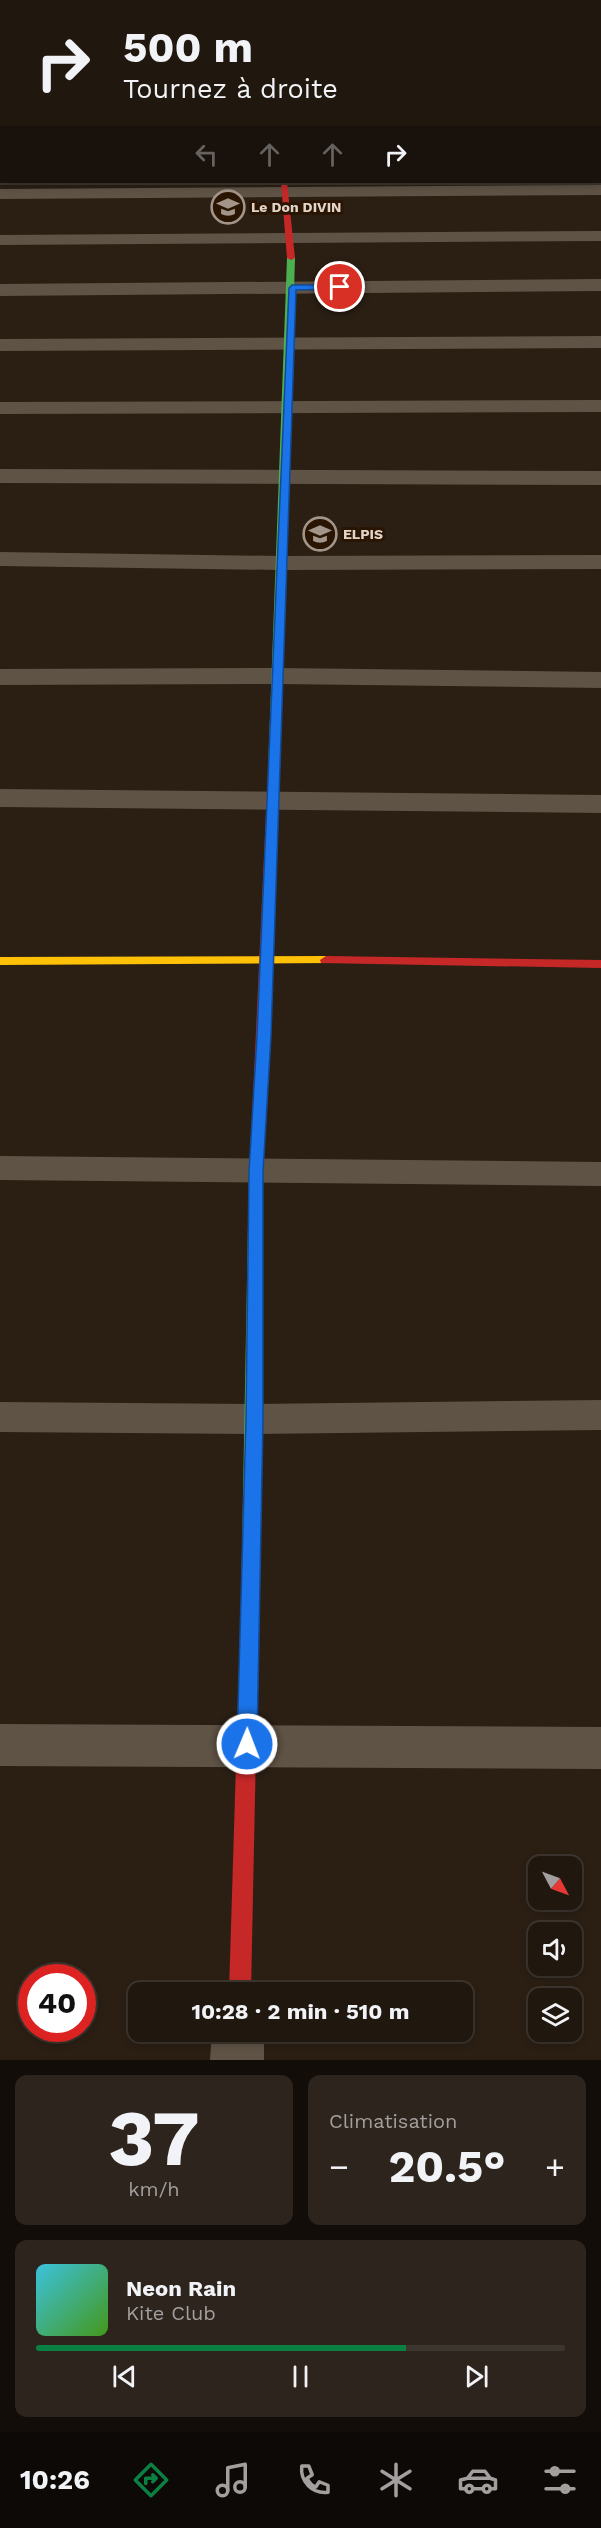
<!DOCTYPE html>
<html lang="fr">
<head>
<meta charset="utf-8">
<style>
  body { margin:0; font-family:"Work Sans",sans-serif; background:#2d241d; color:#f1f3f6; height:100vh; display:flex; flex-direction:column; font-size:22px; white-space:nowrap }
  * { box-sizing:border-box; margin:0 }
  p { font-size:20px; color:#a29f9e }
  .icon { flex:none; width:33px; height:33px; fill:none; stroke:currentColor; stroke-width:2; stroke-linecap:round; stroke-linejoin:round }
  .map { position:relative; height:2060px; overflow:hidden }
  .drawer { display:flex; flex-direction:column; gap:15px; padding:15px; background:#120d08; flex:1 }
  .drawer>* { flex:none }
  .top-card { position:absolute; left:0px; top:0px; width:602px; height:183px; box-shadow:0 3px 9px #0003,0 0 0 2px #3d362f; background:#20170f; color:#f1f3f6; overflow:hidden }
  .needle { width:39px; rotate:131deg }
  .buttons { position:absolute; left:528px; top:1856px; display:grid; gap:12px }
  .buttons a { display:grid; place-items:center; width:54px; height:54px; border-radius:12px; background:#20170f; box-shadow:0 3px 9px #0003,0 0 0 2px #3d362f; font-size:30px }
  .speed { position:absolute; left:18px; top:1964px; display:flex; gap:12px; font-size:30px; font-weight:700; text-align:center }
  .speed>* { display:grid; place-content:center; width:78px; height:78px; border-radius:50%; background:#20170f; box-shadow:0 3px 9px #0003,0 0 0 2px #3d362f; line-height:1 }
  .speed .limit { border:9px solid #d22; background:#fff; color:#111 }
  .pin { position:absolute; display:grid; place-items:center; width:51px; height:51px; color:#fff; margin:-26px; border:3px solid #fff; border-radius:50%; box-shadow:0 2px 6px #0007 }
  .me { position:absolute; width:66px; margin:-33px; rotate:1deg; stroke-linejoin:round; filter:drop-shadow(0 0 4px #0008) }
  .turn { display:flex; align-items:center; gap:21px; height:126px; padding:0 24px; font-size:27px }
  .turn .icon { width:78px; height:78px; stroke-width:2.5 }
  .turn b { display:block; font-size:42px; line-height:51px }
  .lanes { display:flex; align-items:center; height:57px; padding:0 24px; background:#0003; justify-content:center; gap:30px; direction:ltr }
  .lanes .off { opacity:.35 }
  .big { font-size:45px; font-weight:700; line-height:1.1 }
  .drawer .tile { flex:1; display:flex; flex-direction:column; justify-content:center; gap:9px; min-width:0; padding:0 21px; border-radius:12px; background:#2d241d }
  .drawer .dial { align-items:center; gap:0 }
  .dial b { font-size:78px; line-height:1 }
  .song { display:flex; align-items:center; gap:18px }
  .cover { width:72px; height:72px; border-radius:9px; background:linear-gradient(135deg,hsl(190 70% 55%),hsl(100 70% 35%)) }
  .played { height:6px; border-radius:3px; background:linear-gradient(90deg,#0b8043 70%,#3d362f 70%) }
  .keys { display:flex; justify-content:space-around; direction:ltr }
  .heat { display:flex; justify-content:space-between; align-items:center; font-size:33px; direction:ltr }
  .drawer .tiles { flex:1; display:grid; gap:15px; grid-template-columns:1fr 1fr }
  .tile:last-child { grid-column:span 2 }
  .trip { position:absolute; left:128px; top:1982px; width:345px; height:60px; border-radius:12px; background:#20170f; box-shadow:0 3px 9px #0003,0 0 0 2px #3d362f; font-weight:700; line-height:60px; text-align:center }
  .tabs { display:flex; height:96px; justify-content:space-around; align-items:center; background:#0d0906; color:#a29f9e }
  .tabs .icon { width:42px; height:42px }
  .tabs .active { color:#0b8043 }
  .tabs b { font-size:27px; color:#f1f3f6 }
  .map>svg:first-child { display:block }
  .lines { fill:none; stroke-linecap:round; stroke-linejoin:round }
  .river { fill:#306992; fill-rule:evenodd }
  .street { fill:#5f5345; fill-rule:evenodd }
  .fast { fill:#4caf50; fill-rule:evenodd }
  .slow { fill:#ffc107; fill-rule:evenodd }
  .jam { fill:#c62828; fill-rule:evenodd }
  .route { fill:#1a73e8; stroke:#114b97; stroke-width:1.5 }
  .labels { text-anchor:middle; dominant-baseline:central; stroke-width:6; stroke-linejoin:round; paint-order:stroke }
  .far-poi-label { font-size:14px; font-weight:bold; fill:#e3d4c8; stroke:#2a1502; text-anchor:start }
</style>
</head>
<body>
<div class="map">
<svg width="601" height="2060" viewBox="0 0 601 2060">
  <rect width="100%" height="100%" fill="#2b1f14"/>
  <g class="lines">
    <polygon class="river" points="0,23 2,24 2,41 0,41"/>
    <g class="street">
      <polygon points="64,0 76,0 63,2"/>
      <rect x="280" y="0" width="12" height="2"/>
      <rect x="600" y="12" width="1" height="8"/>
      <rect x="0" y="19" width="2" height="8"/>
      <rect x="600" y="41" width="1" height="8"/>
      <rect x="0" y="46" width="2" height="8"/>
      <rect x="600" y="73" width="1" height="8"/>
      <rect x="0" y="77" width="2" height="8"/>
      <rect x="600" y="107" width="1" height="8"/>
      <rect x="0" y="110" width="2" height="8"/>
      <rect x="600" y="142" width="1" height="10"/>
      <rect x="0" y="145" width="2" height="10"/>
      <polygon points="601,185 601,195 0,199 0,189"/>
      <polygon points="601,231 601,241 0,245 0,235"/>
      <polygon points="601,279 601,291 0,296 0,284"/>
      <polygon points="601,336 601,348 0,351 0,339"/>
      <polygon points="601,400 601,412 0,414 0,402"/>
      <polygon points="0,469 601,471 601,485 0,483"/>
      <polygon points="0,552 281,556 601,555 601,569 281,570 0,566"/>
      <polygon points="278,668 601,672 601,688 278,684 0,685 0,669"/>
      <polygon points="0,789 601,795 601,813 0,807"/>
      <polygon points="0,1156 601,1162 601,1186 0,1180"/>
      <polygon points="601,1400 601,1430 254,1434 0,1432 0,1402 254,1404"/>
      <polygon points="0,1724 601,1727 601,1769 0,1766"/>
      <polygon points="212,2031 264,2031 264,2060 210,2060"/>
    </g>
    <g class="fast">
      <polygon points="291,256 295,258 280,770 274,773 268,770 287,258"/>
      <polygon points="259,1114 266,1119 263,1172 259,1602 256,1607 250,1609 244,1607 241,1602 249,1172 252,1119"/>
    </g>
    <polygon class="slow" points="326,956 331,957 332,960 331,963 0,965 0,957"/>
    <g class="jam">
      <polygon points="281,182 287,182 295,258 291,260 287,258"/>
      <polygon points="274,767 280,770 266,1119 259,1124 252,1119 268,770"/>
      <polygon points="326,956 601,960 601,968 321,963 320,960"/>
      <polygon points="250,1595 256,1597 259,1602 251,1992 229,1992 241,1602 244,1597"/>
    </g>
  </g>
  <polygon class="route" points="340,285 343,286 343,289 296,290 271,1036 263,1172 263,1419 257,1744 254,1750 247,1753 240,1750 237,1744 246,1419 249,1172 257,1036 289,288 292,285"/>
  <defs>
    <symbol id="school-ring" viewBox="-11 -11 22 22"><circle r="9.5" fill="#2a1502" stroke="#a39589" stroke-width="1.5"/><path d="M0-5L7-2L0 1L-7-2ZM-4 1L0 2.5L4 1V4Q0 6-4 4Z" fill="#a39589"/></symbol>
  </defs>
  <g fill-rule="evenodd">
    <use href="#school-ring" x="209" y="188" width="38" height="38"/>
    <use href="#school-ring" x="301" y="515" width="38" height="38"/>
  </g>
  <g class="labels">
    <g class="far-poi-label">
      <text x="251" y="207">Le Don DIVIN</text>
      <text x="343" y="534">ELPIS</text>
    </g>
  </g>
</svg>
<div class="buttons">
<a><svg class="needle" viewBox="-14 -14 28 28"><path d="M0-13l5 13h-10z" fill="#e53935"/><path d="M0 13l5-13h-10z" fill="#a29f9e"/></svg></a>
<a><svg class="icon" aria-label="sound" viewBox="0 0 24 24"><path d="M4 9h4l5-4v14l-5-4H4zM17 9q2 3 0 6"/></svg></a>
<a><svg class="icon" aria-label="layers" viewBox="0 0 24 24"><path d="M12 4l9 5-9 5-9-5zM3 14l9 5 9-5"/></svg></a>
</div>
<div class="speed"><div class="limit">40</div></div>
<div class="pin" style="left:340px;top:287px;background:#d93025"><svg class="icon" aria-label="arrive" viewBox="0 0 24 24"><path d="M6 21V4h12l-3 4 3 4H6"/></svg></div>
<svg class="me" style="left:247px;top:1744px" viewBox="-20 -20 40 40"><circle r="17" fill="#1a73e8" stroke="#fff" stroke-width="3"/><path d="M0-11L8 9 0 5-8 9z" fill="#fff"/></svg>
<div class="trip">10:28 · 2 min · 510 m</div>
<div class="top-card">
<div class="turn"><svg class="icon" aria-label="right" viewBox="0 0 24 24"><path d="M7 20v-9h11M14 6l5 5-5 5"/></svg><div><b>500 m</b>Tournez à droite</div></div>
<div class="lanes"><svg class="icon off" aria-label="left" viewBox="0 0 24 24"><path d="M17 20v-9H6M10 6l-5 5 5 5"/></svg><svg class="icon off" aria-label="ahead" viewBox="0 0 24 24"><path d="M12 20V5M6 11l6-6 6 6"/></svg><svg class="icon off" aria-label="ahead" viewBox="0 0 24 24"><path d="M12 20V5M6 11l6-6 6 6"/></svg><svg class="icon" aria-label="right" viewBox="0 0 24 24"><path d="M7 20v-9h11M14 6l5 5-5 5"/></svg></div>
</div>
</div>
<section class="drawer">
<div class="tiles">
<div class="tile dial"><b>37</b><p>km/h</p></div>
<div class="tile"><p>Climatisation</p>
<div class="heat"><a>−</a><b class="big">20.5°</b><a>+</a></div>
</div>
<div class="tile">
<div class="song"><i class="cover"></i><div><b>Neon Rain</b><p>Kite Club</p></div></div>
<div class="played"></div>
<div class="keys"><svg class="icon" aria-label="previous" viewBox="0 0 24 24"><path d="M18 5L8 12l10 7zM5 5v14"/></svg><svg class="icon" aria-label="pause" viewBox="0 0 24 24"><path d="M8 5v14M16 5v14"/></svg><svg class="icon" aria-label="next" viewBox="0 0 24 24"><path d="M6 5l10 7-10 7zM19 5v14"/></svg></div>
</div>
</div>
</section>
<nav class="tabs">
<b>10:26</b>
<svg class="icon active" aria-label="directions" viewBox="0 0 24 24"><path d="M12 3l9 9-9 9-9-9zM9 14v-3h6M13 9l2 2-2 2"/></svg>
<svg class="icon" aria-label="music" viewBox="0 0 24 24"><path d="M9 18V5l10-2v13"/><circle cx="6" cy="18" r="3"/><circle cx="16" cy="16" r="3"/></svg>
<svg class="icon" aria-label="phone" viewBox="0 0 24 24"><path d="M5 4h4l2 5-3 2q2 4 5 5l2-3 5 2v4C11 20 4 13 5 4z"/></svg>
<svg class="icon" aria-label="climate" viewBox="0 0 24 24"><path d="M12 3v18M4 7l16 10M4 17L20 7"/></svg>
<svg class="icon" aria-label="car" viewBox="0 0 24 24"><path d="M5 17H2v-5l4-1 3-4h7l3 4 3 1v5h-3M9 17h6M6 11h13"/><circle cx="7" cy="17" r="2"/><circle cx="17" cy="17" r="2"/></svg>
<svg class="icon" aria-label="filters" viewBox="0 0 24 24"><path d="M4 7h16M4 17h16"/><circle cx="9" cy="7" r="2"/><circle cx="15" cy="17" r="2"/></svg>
</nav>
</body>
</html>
